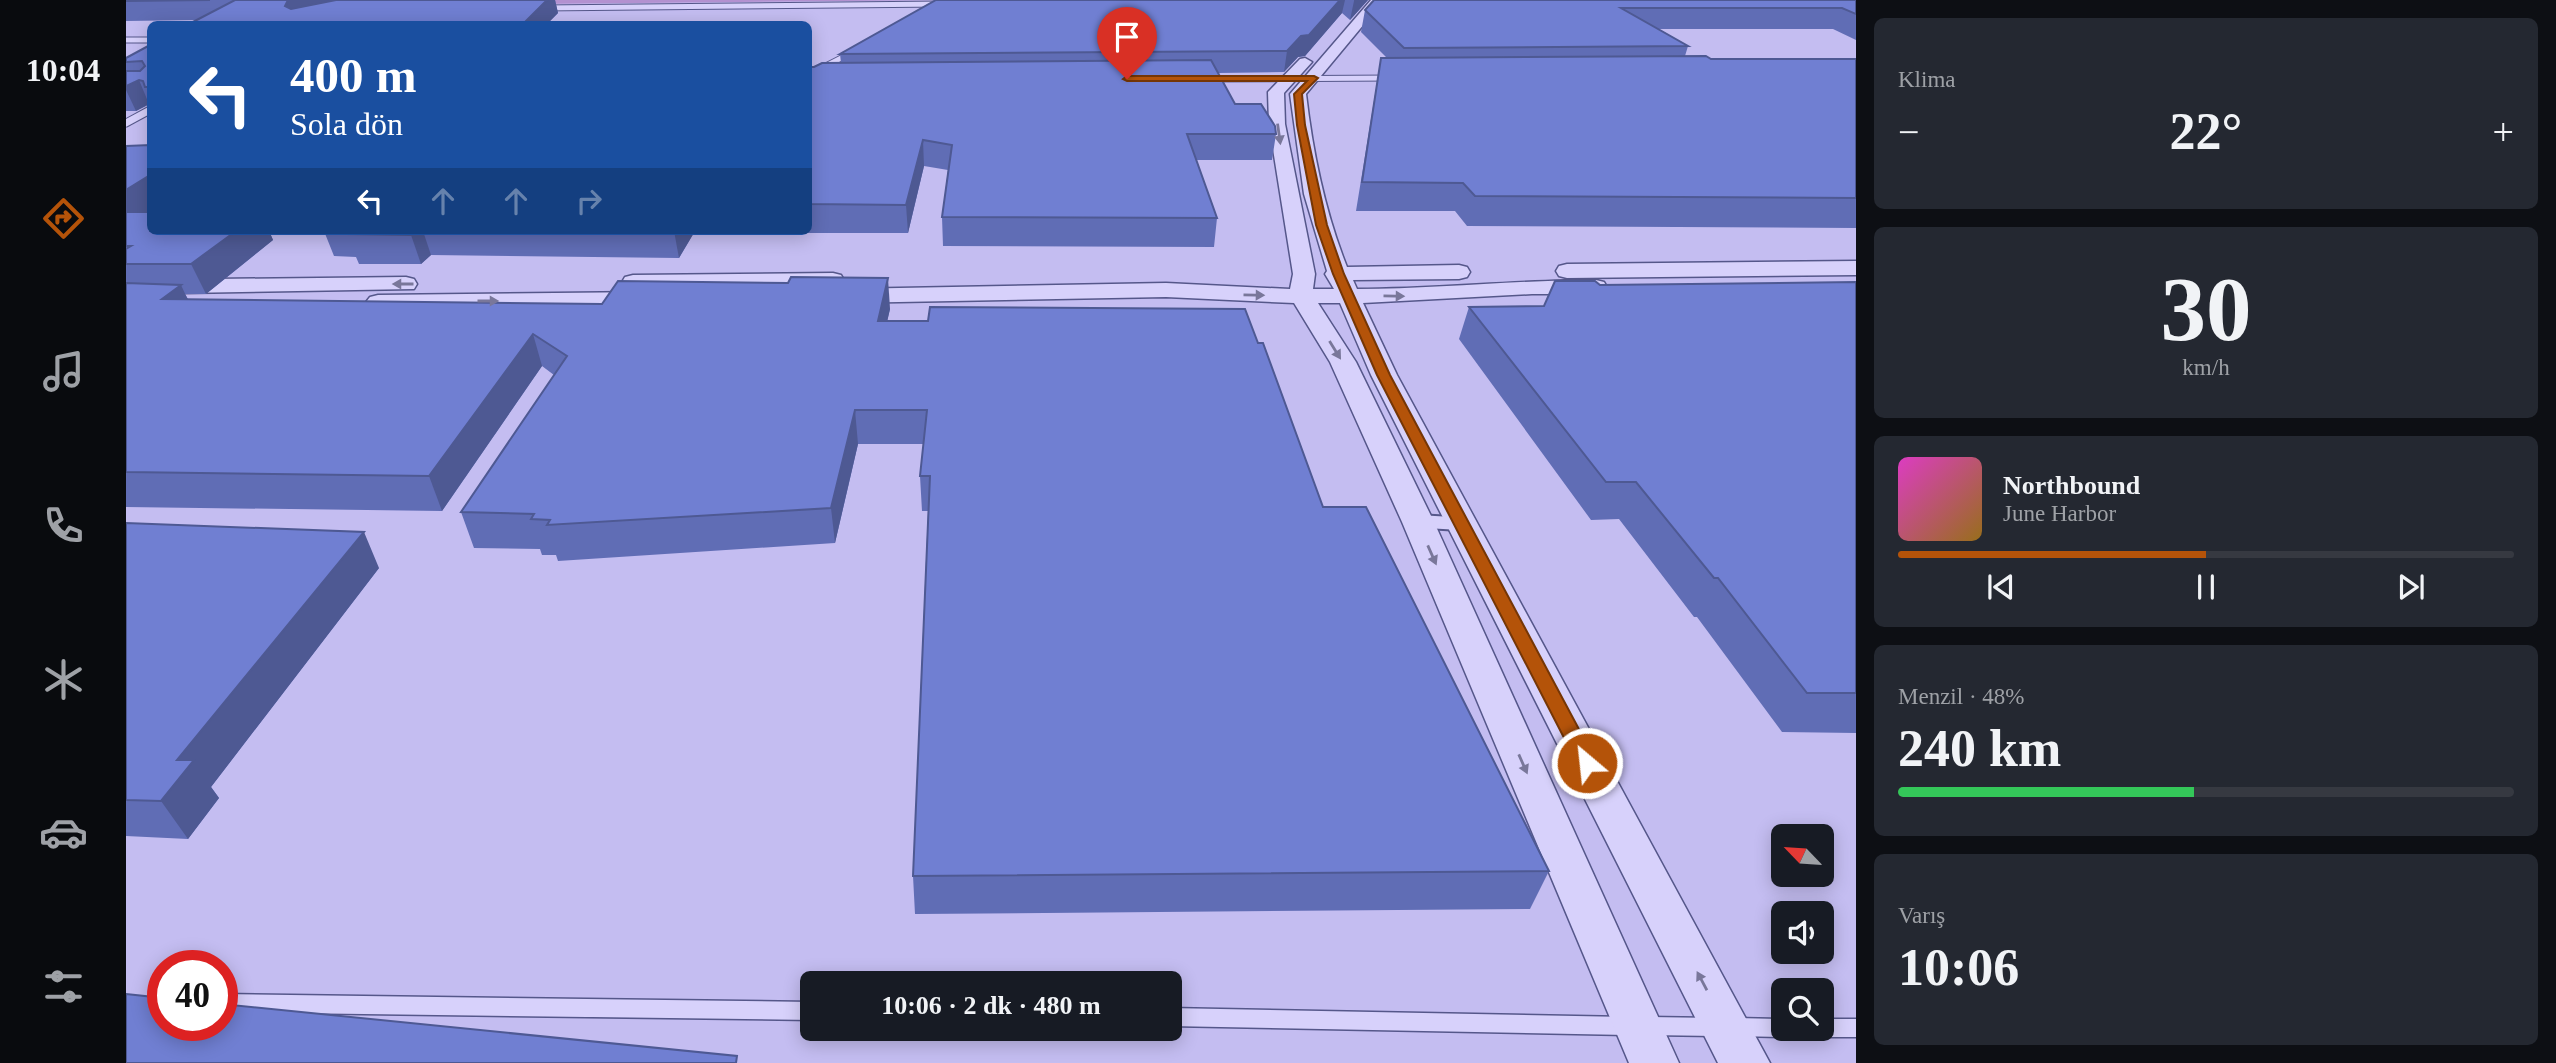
<!DOCTYPE html>
<html lang="tr">
<head>
<meta charset="utf-8">
<style>
  body { margin:0; font-family:"Times New Roman",serif; background:#242831; color:#f1f3f6; height:100vh; display:flex; flex-direction:column; font-size:26px; white-space:nowrap }
  * { box-sizing:border-box; margin:0 }
  p { font-size:23px; color:#9ea1a6 }
  .icon { flex:none; width:38px; height:38px; fill:none; stroke:currentColor; stroke-width:2; stroke-linecap:round; stroke-linejoin:round }
  .map { position:relative; flex:1; overflow:hidden }
  .panel { display:flex; flex-direction:column; gap:18px; padding:18px; background:#0d0f14; width:700px }
  .panel>* { flex:none }
  .hud { position:absolute; left:21px; top:21px; width:665px; height:214px; border-radius:10px; box-shadow:0 4px 18px #0003; background:#1a4fa0; color:#fff; overflow:hidden }
  .needle { width:46px; rotate:295deg }
  .buttons { position:absolute; left:1645px; top:824px; display:grid; gap:14px }
  .buttons a { display:grid; place-items:center; width:63px; height:63px; border-radius:10px; background:#171b24; box-shadow:0 4px 18px #0003; font-size:35px }
  .speed { position:absolute; left:21px; top:950px; display:flex; gap:14px; font-size:35px; font-weight:700; text-align:center }
  .speed>* { display:grid; place-content:center; width:91px; height:91px; border-radius:50%; background:#171b24; box-shadow:0 4px 18px #0003; line-height:1 }
  .speed .limit { border:10px solid #d22; background:#fff; color:#111 }
  .pin { position:absolute; display:grid; place-items:center; width:60px; height:60px; color:#fff; margin:-72px -30px; border-radius:50% 50% 50% 0; rotate:-45deg; box-shadow:0 0 7px #0007 }
  .pin .icon { rotate:45deg }
  .me { position:absolute; width:77px; margin:-38px; rotate:332deg; stroke-linejoin:round; filter:drop-shadow(0 0 5px #0008) }
  .turn { display:flex; align-items:center; gap:24px; height:147px; padding:0 28px; font-size:32px }
  .turn .icon { width:91px; height:91px; stroke-width:2.5 }
  .turn b { display:block; font-size:49px; line-height:60px }
  .lanes { display:flex; align-items:center; height:66px; padding:0 28px; background:#0003; justify-content:center; gap:35px; direction:ltr }
  .lanes .off { opacity:.35 }
  .big { font-size:52px; font-weight:700; line-height:1.1 }
  .panel .card { flex:1; display:flex; flex-direction:column; justify-content:center; gap:10px; min-width:0; padding:0 24px; border-radius:10px; background:#242831 }
  .panel .dial { align-items:center; gap:0 }
  .dial b { font-size:91px; line-height:1 }
  .song { display:flex; align-items:center; gap:21px }
  .cover { width:84px; height:84px; border-radius:10px; background:linear-gradient(135deg,hsl(310 70% 55%),hsl(40 70% 35%)) }
  .played { height:7px; border-radius:4px; background:linear-gradient(90deg,#b45309 50%,#363941 50%) }
  .keys { display:flex; justify-content:space-around; direction:ltr }
  .heat { display:flex; justify-content:space-between; align-items:center; font-size:38px; direction:ltr }
  .charge { height:10px; border-radius:5px; background:linear-gradient(90deg,#34c759 48%,#363941 0) }
  .trip { position:absolute; left:674px; top:971px; width:382px; height:70px; border-radius:10px; background:#171b24; box-shadow:0 4px 18px #0003; font-weight:700; line-height:70px; text-align:center }
  main { display:flex; flex:1; min-height:0 }
  .dock { display:flex; flex-direction:column; width:126px; justify-content:space-around; align-items:center; background:#090b0e; color:#9ea1a6 }
  .dock .icon { width:49px; height:49px }
  .dock .current { color:#b45309 }
  .dock b { font-size:32px; color:#f1f3f6 }
  .map>svg:first-child { display:block }
  .green { fill:#b391d0 }
  .lines { fill:none; stroke-linecap:round; stroke-linejoin:round }
  .service-far2-casing { stroke:#55578a; stroke-width:7 }
  .service-far1-casing { stroke:#55578a; stroke-width:9 }
  .service-casing { stroke:#55578a; stroke-width:21 }
  .minor-casing { stroke:#55578a; stroke-width:4 }
  .tertiary-casing { stroke:#55578a; stroke-width:3 }
  .service-far2 { stroke:#d7d1fb; stroke-width:5 }
  .service-far1 { stroke:#d7d1fb; stroke-width:7 }
  .service { stroke:#d7d1fb; stroke-width:18 }
  .minor { fill:#d7d1fb; fill-rule:evenodd }
  .tertiary { fill:#d7d1fb; fill-rule:evenodd }
  .wall { fill:#606db5 }
  .shaded-wall { fill:#4e5993 }
  .building { fill:#707fd2; stroke:#4e5993; stroke-width:2 }
  .oneway { fill:#79779a }
  .route { fill:#b45309; stroke:#753606; stroke-width:2 }
</style>
</head>
<body>
<main>
<nav class="dock">
<b>10:04</b>
<svg class="icon current" aria-label="directions" viewBox="0 0 24 24"><path d="M12 3l9 9-9 9-9-9zM9 14v-3h6M13 9l2 2-2 2"/></svg>
<svg class="icon" aria-label="music" viewBox="0 0 24 24"><path d="M9 18V5l10-2v13"/><circle cx="6" cy="18" r="3"/><circle cx="16" cy="16" r="3"/></svg>
<svg class="icon" aria-label="phone" viewBox="0 0 24 24"><path d="M5 4h4l2 5-3 2q2 4 5 5l2-3 5 2v4C11 20 4 13 5 4z"/></svg>
<svg class="icon" aria-label="climate" viewBox="0 0 24 24"><path d="M12 3v18M4 7l16 10M4 17L20 7"/></svg>
<svg class="icon" aria-label="car" viewBox="0 0 24 24"><path d="M5 17H2v-5l4-1 3-4h7l3 4 3 1v5h-3M9 17h6M6 11h13"/><circle cx="7" cy="17" r="2"/><circle cx="17" cy="17" r="2"/></svg>
<svg class="icon" aria-label="filters" viewBox="0 0 24 24"><path d="M4 7h16M4 17h16"/><circle cx="9" cy="7" r="2"/><circle cx="15" cy="17" r="2"/></svg>
</nav>
<div class="map">
<svg width="1730" height="1063" viewBox="0 0 1730 1063">
  <rect width="100%" height="100%" fill="#c4bdf1"/>
  <polygon class="green" points="274,0 825,0 300,5"/>
  <g class="lines">
    <defs>
      <g id="service-far2">
        <polyline points="416,8 818,4"/>
        <polyline points="0,40 24,40"/>
        <polyline points="682,75 727,52"/>
        <polyline points="1078,79 1267,78"/>
      </g>
      <polyline id="service-far1" points="0,123 24,110"/>
      <g id="service">
        <polyline points="96,1003 686,1011"/>
        <polyline points="1043,1017 1501,1026"/>
        <polyline points="1523,1026 1589,1027"/>
        <polyline points="1610,1027 1657,1028"/>
        <polyline points="1696,1028 1730,1028"/>
      </g>
      <polygon id="minor" points="1292,515 1343,518 1346,523 1343,528 1334,530 1283,527 1280,522 1283,517"/>
      <g id="tertiary">
        <path d="M 1245,0 L 1258,0 L 1180,94 C 1187,154 1199,212 1221,267 L 1333,265 L 1341,267 L 1344,272 L 1341,277 L 1333,279 L 1227,280 L 1231,289 C 1311,289 1390,280 1470,280 L 1478,282 L 1481,287 L 1478,292 L 1470,294 L 1406,294 L 1237,303 L 1271,375 L 1644,1063 L 1592,1063 L 1245,375 L 1214,303 L 1192,303 L 1230,362 L 1308,522 L 1553,1063 L 1503,1063 L 1276,522 L 1204,362 L 1168,303 L 1040,297 L 720,303 L 712,301 L 708,296 L 712,291 L 720,289 L 1040,283 L 1164,289 L 1167,274 L 1143,124 L 1142,92 L 1174,59 L 1179,58 L 1186,62 L 1158,93 L 1159,124 L 1189,274 L 1187,289 L 1208,289 L 1199,274 L 1201,271 L 1178,194 L 1164,94 Z"/>
        <polygon points="1730,261 1730,275 1441,278 1433,276 1430,271 1433,266 1441,264"/>
        <polygon points="707,273 715,275 718,280 715,285 507,289 499,287 496,282 499,277 507,275"/>
        <polygon points="280,277 288,279 291,284 288,289 0,294 0,280"/>
        <polygon points="522,292 530,294 534,299 530,304 252,309 244,307 240,302 244,297 252,295"/>
      </g>
    </defs>
    <use href="#service-far2" class="service-far2-casing"/>
    <use href="#service-far1" class="service-far1-casing"/>
    <use href="#service" class="service-casing"/>
    <use href="#minor" class="minor-casing"/>
    <use href="#tertiary" class="tertiary-casing"/>
    <use href="#service-far2" class="service-far2"/>
    <use href="#service-far1" class="service-far1"/>
    <use href="#service" class="service"/>
    <use href="#minor" class="minor"/>
    <use href="#tertiary" class="tertiary"/>
  </g>
  <g class="wall">
    <polygon points="0,0 429,0 432,13 421,24 63,24 71,20 0,21"/>
    <polygon points="810,0 1242,0 1224,20 1216,13 1179,56 1172,57 1158,72 1092,73 1109,104 1150,134 1146,160 1070,160 1091,218 1088,247 817,246 816,217 822,170 798,166 782,233 664,233 663,231 682,231 682,67 715,63 714,54"/>
    <polygon points="1730,0 1730,40 1707,29 1533,29 1562,46 1559,56 1585,59 1730,59 1730,228 1341,226 1329,211 1230,211 1251,82 1255,58 1261,58 1235,32 1239,10"/>
    <polygon points="24,45 24,104 10,111 0,111 0,58"/>
    <polygon points="24,145 24,210 23,212 24,231 143,231 147,240 80,294 59,294 62,299 764,309 761,321 1132,343 1197,507 1423,871 1404,909 789,914 787,876 802,511 796,511 794,476 798,444 732,444 709,543 432,561 430,555 416,555 414,549 348,548 335,512 428,375 416,366 316,511 0,507 0,146"/>
    <polygon points="198,231 569,231 553,258 305,255 295,264 233,264 230,257 208,256"/>
    <polygon points="1730,282 1730,733 1656,732 1571,617 1568,617 1493,519 1465,520 1333,339 1343,307 1418,306 1474,285"/>
    <polygon points="0,523 253,568 85,787 93,798 62,839 0,836"/>
  </g>
  <g class="shaded-wall">
    <polygon points="162,0 219,0 169,19 159,6"/>
    <polygon points="421,0 429,0 432,13 421,24 397,24"/>
    <polygon points="1214,0 1219,0 1216,13 1179,56 1172,57 1158,72 1161,51"/>
    <polygon points="1228,0 1242,0 1224,20 1228,1"/>
    <polygon points="13,80 23,104 10,111 0,90 0,86"/>
    <polygon points="797,140 798,166 782,233 780,205"/>
    <polygon points="24,175 24,210 0,227 0,190"/>
    <polygon points="110,231 143,231 147,240 80,294 65,264"/>
    <polygon points="289,231 297,231 305,255 295,264 285,235"/>
    <polygon points="548,231 569,231 553,258"/>
    <polygon points="762,278 764,309 754,353 752,321"/>
    <polygon points="55,285 69,315 36,299"/>
    <polygon points="407,334 416,366 316,511 303,476"/>
    <polygon points="729,410 732,444 709,543 705,508"/>
    <polygon points="238,532 253,568 85,787 93,798 62,839 35,801 51,760"/>
  </g>
  <g class="building">
    <polygon points="0,0 84,0 0,1"/>
    <polygon points="109,0 162,0 159,6 165,9 210,0 421,0 397,24 63,24"/>
    <polygon points="810,0 1214,0 1183,35 1175,36 1161,51 714,54"/>
    <polygon points="1248,0 1730,0 1730,14 1716,8 1495,8 1562,46 1278,48 1239,10"/>
    <polygon points="24,45 24,87 19,87 17,81 13,80 0,86 0,71 14,71 19,66 16,61 0,62 0,58"/>
    <polygon points="1580,56 1585,59 1730,59 1730,198 1349,196 1337,183 1236,182 1255,58"/>
    <polygon points="1085,60 1109,104 1135,104 1149,126 1150,134 1061,134 1091,218 816,217 826,145 797,140 780,205 682,204 682,67 688,67 696,63"/>
    <polygon points="24,145 24,175 0,190 0,146"/>
    <polygon points="0,212 24,212 24,231 110,231 65,264 0,264 0,249 5,246 0,246"/>
    <polygon points="225,231 289,231 285,235 222,234"/>
    <polygon points="665,277 762,278 752,321 802,321 804,307 1119,309 1132,343 1137,343 1197,507 1240,507 1423,871 787,876 804,476 794,476 801,410 729,410 705,508 421,525 424,520 405,519 408,514 335,512 441,356 407,334 303,476 0,472 0,283 55,285 36,299 476,304 492,281 662,283"/>
    <polygon points="1429,281 1469,281 1474,285 1730,282 1730,693 1681,693 1592,578 1588,578 1510,482 1480,482 1343,307 1418,306"/>
    <polygon points="0,523 238,532 51,760 68,760 35,801 0,800"/>
    <polygon points="0,994 37,998 37,1026 96,1026 96,1004 611,1056 610,1063 0,1063"/>
  </g>
  <defs><path id="oneway-solid" d="M-6-.8H1V-3.2L6.5 0L1 3.2V.8H-6Z" transform="scale(1.75)"/></defs>
  <g class="oneway">
    <use href="#oneway-solid" transform="translate(1153 134) rotate(82)"/>
    <use href="#oneway-solid" transform="translate(277 284) rotate(180)"/>
    <use href="#oneway-solid" transform="translate(1128 295) rotate(1)"/>
    <use href="#oneway-solid" transform="translate(1268 296) rotate(1)"/>
    <use href="#oneway-solid" transform="translate(362 301)"/>
    <use href="#oneway-solid" transform="translate(1209 350) rotate(58)"/>
    <use href="#oneway-solid" transform="translate(1306 555) rotate(66)"/>
    <use href="#oneway-solid" transform="translate(1397 764) rotate(66)"/>
    <use href="#oneway-solid" transform="translate(1576 981) rotate(-118)"/>
  </g>
  <polygon class="route" points="1188,76 1192,78 1176,94 1179,125 1201,225 1218,274 1264,375 1471,763 1468,769 1461,771 1454,769 1451,763 1251,375 1207,274 1190,225 1171,125 1168,94 1181,81 1001,81 997,79 1001,76"/>
</svg>
<div class="buttons">
<a><svg class="needle" viewBox="-14 -14 28 28"><path d="M0-13l5 13h-10z" fill="#e53935"/><path d="M0 13l5-13h-10z" fill="#9ea1a6"/></svg></a>
<a><svg class="icon" aria-label="sound" viewBox="0 0 24 24"><path d="M4 9h4l5-4v14l-5-4H4zM17 9q2 3 0 6"/></svg></a>
<a><svg class="icon" aria-label="search" viewBox="0 0 24 24"><circle cx="10" cy="10" r="6"/><path d="M15 15l6 6"/></svg></a>
</div>
<div class="speed"><div class="limit">40</div></div>
<div class="pin" style="left:1001px;top:79px;background:#d93025"><svg class="icon" aria-label="arrive" viewBox="0 0 24 24"><path d="M6 21V4h12l-3 4 3 4H6"/></svg></div>
<svg class="me" style="left:1461px;top:763px" viewBox="-20 -20 40 40"><circle r="17" fill="#b45309" stroke="#fff" stroke-width="3"/><path d="M0-11L8 9 0 5-8 9z" fill="#fff"/></svg>
<div class="trip">10:06 · 2 dk · 480 m</div>
<div class="hud">
<div class="turn"><svg class="icon" aria-label="left" viewBox="0 0 24 24"><path d="M17 20v-9H6M10 6l-5 5 5 5"/></svg><div><b>400 m</b>Sola dön</div></div>
<div class="lanes"><svg class="icon" aria-label="left" viewBox="0 0 24 24"><path d="M17 20v-9H6M10 6l-5 5 5 5"/></svg><svg class="icon off" aria-label="ahead" viewBox="0 0 24 24"><path d="M12 20V5M6 11l6-6 6 6"/></svg><svg class="icon off" aria-label="ahead" viewBox="0 0 24 24"><path d="M12 20V5M6 11l6-6 6 6"/></svg><svg class="icon off" aria-label="right" viewBox="0 0 24 24"><path d="M7 20v-9h11M14 6l5 5-5 5"/></svg></div>
</div>
</div>
<section class="panel">
<div class="card"><p>Klima</p>
<div class="heat"><a>−</a><b class="big">22°</b><a>+</a></div>
</div>
<div class="card dial"><b>30</b><p>km/h</p></div>
<div class="card">
<div class="song"><i class="cover"></i><div><b>Northbound</b><p>June Harbor</p></div></div>
<div class="played"></div>
<div class="keys"><svg class="icon" aria-label="previous" viewBox="0 0 24 24"><path d="M18 5L8 12l10 7zM5 5v14"/></svg><svg class="icon" aria-label="pause" viewBox="0 0 24 24"><path d="M8 5v14M16 5v14"/></svg><svg class="icon" aria-label="next" viewBox="0 0 24 24"><path d="M6 5l10 7-10 7zM19 5v14"/></svg></div>
</div>
<div class="card"><p>Menzil · 48%</p><b class="big">240 km</b><div class="charge"></div></div>
<div class="card"><p>Varış</p><b class="big">10:06</b></div>
</section>
</main>
</body>
</html>
